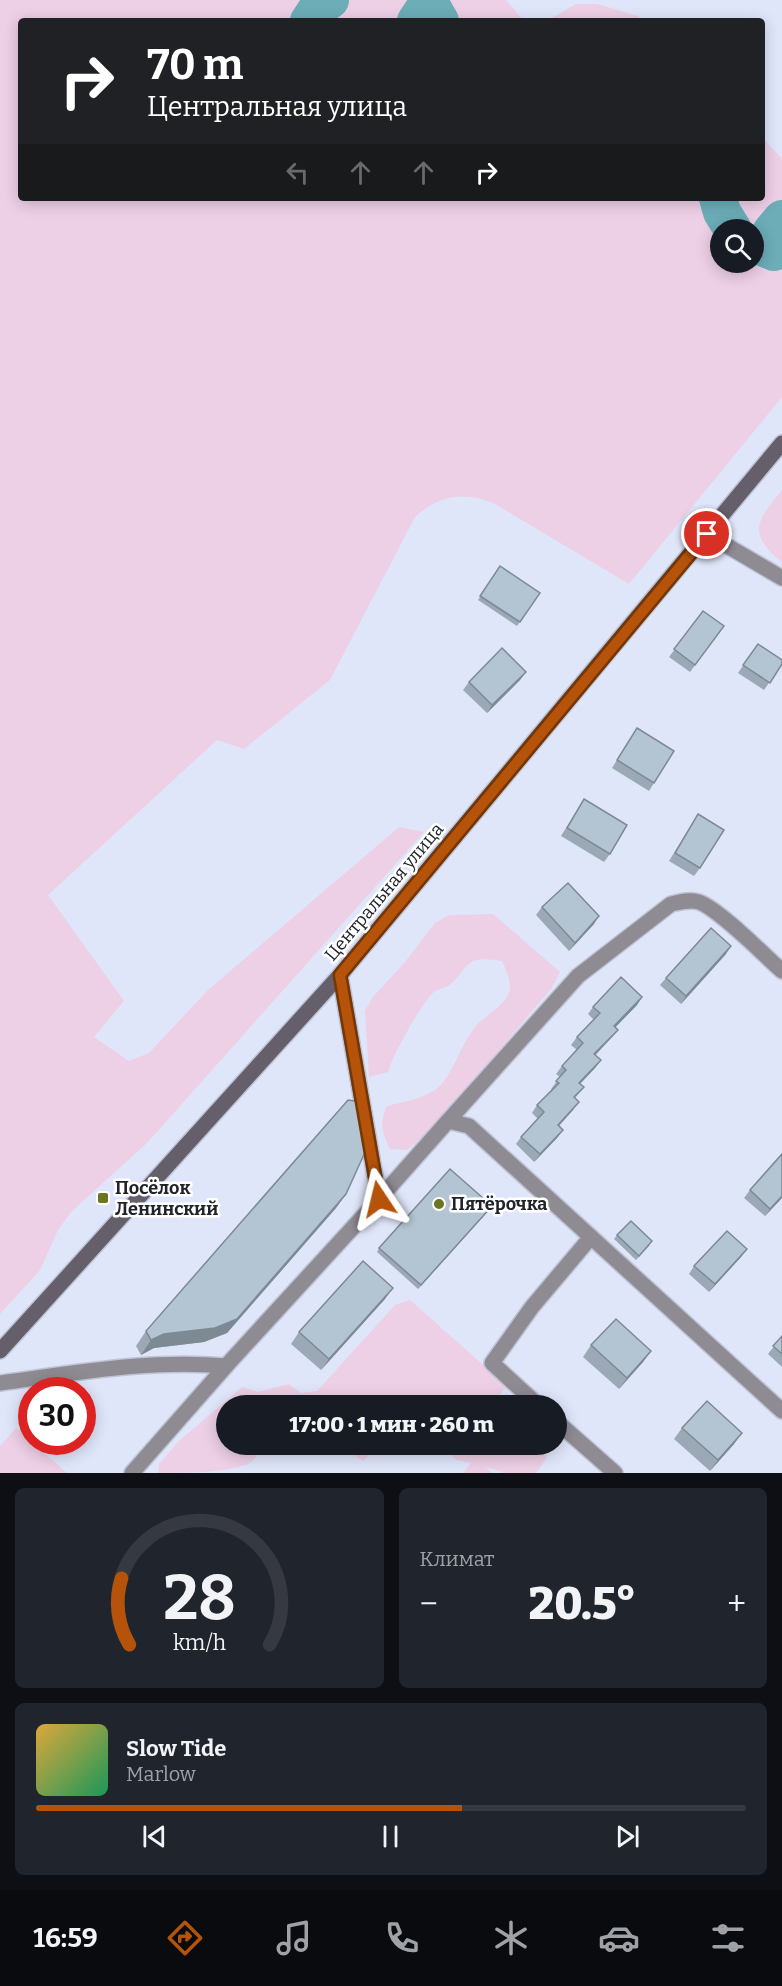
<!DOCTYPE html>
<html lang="ru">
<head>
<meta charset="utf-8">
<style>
  body { margin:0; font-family:Bitter,serif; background:#20242c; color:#f1f3f6; height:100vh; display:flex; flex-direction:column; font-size:22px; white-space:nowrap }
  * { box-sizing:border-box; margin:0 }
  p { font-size:20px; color:#9ea1a6 }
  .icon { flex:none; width:33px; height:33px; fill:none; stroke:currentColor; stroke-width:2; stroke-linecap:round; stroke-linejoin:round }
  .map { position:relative; height:1473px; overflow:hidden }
  .details { display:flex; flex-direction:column; gap:15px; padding:15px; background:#0d0f14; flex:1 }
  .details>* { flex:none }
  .hud { position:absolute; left:18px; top:18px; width:747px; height:183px; border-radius:6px; box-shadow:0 3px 15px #0003; background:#202124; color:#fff; overflow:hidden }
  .tools { position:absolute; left:710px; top:219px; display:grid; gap:12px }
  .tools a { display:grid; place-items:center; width:54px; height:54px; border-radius:50%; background:#171b24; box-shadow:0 3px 15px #0003; font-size:30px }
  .speed { position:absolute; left:18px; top:1377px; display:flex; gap:12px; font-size:30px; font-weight:700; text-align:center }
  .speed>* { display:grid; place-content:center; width:78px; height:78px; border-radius:50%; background:#171b24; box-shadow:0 3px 15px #0003; line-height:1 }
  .speed .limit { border:9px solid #d22; background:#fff; color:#111 }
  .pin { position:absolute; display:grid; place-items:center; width:51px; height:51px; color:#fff; margin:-26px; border:3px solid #fff; border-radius:50%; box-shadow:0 2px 6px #0007 }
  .me { position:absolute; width:66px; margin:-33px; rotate:350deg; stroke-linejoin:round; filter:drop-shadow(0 0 4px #0008) }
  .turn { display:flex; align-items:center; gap:21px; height:126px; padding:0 30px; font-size:27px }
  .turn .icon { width:78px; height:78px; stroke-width:2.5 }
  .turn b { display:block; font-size:42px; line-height:51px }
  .lanes { display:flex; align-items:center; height:57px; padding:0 30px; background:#0003; justify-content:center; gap:30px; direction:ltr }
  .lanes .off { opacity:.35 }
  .big { font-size:45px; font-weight:800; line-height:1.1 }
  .details .tile { flex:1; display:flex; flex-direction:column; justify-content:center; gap:9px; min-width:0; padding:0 21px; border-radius:9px; background:#20242c }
  .details .dial { align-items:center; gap:0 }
  .dial svg { height:156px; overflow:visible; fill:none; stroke:#363941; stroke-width:7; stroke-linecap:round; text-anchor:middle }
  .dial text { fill:#f1f3f6; stroke:none }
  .song { display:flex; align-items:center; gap:18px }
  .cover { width:72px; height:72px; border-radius:9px; background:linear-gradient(135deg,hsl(40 70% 55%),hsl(150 70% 35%)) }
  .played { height:6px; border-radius:3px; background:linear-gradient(90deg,#b45309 60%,#363941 60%) }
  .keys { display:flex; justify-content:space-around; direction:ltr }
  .heat { display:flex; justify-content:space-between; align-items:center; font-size:33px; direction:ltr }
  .details .tiles { flex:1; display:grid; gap:15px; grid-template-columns:1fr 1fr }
  .tile:last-child { grid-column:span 2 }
  .trip { position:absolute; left:216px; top:1395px; width:351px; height:60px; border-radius:30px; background:#171b24; box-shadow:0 3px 15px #0003; font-weight:800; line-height:60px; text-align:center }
  .menu { display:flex; height:96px; justify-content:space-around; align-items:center; background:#090b0e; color:#9ea1a6 }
  .menu .icon { width:42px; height:42px }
  .menu .selected { color:#b45309 }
  .menu b { font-size:27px; color:#f1f3f6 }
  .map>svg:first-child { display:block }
  .green { fill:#edcfe6; fill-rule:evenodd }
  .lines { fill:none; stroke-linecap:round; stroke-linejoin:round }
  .river { stroke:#6cadb8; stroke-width:38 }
  .minor-casing { stroke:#bec3d5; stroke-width:18 }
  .secondary-casing { stroke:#bec3d5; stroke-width:18 }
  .minor { stroke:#8e8b93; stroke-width:15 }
  .secondary { stroke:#645f6a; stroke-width:15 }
  .wall { fill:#9aa9b5 }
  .shaded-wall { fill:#7d8a94 }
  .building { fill:#b3c5d3; stroke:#7d8a94; stroke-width:1.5 }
  .route-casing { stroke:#753606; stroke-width:15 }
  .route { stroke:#b45309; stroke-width:10 }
  .poi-dot { fill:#6c751f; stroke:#fff; stroke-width:2 }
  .labels { text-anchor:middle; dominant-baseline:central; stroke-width:5; stroke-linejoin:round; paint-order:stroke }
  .street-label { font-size:18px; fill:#21232a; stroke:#fff }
  .poi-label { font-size:18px; font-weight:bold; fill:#21232a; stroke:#fff; text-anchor:start }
</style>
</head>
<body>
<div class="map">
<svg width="782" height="1473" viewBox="0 0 782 1473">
  <rect width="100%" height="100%" fill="#e0e6fa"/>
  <g class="green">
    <path d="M 0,0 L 506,0 L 524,21 L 21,21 L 21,198 L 762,198 L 762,137 L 782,159 L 782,397 L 629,584 L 495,504 C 465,491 439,495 415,517 L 330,680 L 244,749 L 217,740 L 48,895 L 124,1001 L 94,1037 L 129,1061 L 149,1053 L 208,990 L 399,827 L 424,832 L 148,1142 L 71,1212 L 58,1230 L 40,1270 L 0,1314 ZM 720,230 L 753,230 L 753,262 L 720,262 Z"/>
    <polygon points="576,4 597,4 638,16 642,21 547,21"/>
    <path d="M 782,490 L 782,562 C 746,533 757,521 782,490 Z"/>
    <path d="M 493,914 L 560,972 L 551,989 L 431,1130 L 407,1150 L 390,1149 C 382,1132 379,1123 387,1106 C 403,1102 421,1099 435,1090 C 454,1076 460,1043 477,1025 C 486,1014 504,1007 509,992 C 512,982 506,970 502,961 C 493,960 479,957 470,963 C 463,968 458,978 451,984 C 446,988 440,988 434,992 C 424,999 391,1058 388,1072 L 369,1077 L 365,1011 L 372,998 L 405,962 L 435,923 L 449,915 Z"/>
    <path d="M 410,1300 L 507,1386 L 497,1398 L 495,1405 L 226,1406 L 226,1444 L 265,1445 C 260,1450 256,1459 250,1463 C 229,1473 183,1473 158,1473 L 159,1464 L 180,1440 L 242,1387 L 258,1392 L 289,1384 L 301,1393 L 317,1391 L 395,1305 Z"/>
    <polygon points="16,1428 67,1473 0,1473 0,1446"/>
    <polygon points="316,1445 380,1444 380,1445 363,1461 337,1445 322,1447"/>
    <polygon points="438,1445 547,1445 546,1459 536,1473 504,1473 486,1467 492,1473 463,1473 471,1463 457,1460"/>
  </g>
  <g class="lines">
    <g class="river">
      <polyline points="309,21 317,9 330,0"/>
      <polyline points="416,21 426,6 433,9 440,21"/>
      <polyline points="718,198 722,212 733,230"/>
      <polyline points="753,243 774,252 777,246 772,231 782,219"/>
    </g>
    <defs>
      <g id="minor">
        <polyline points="707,534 782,578"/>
        <path d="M 448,1121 L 578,976 L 671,904 C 680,902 690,899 699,902 C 719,909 765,956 782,971"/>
        <polyline points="379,1199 448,1121 469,1126 591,1237 532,1307 492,1363 539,1406"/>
        <polyline points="591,1237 782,1411"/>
        <path d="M 0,1383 C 75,1373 151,1359 226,1366 L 379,1199 L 340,975"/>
        <polyline points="556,1421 615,1473"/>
        <polyline points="132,1473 226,1366"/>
      </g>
      <polyline id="secondary" points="0,1351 340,975 782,443"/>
    </defs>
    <use href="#minor" class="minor-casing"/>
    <use href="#secondary" class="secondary-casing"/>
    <use href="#minor" class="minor"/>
    <use href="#secondary" class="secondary"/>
  </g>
  <g class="wall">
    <polygon points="500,566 540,593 517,626 478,600"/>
    <polygon points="703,611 724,626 690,672 669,657"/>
    <polygon points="758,644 782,664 764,690 738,673"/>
    <polygon points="526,672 520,680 487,713 463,690 469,682"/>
    <polygon points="637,728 654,783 649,791 612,768"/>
    <polygon points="584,799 610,854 604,862 561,836"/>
    <polygon points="698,814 700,868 694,876 669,861"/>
    <polygon points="542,907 594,924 569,951 536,915"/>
    <polygon points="726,954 681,1004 660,985 666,978"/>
    <polygon points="642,997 637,1005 615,1027 612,1037 595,1055 601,1060 595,1068 580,1084 584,1087 575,1098 573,1110 559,1126 563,1130 557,1138 534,1162 516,1144 521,1137 538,1119 532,1113 537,1105 552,1090 551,1089 560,1077 556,1074 562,1066 577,1050 571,1045 577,1037 594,1020 588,1014 593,1007"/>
    <polygon points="750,1190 782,1198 765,1216 744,1198"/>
    <polygon points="346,1194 336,1208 227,1333 204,1342 154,1348 141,1355 136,1346 146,1331"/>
    <polygon points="492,1206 418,1289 377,1252 379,1248"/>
    <polygon points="617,1235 650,1245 636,1260 614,1239"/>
    <polygon points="747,1249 741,1257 709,1292 689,1274 694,1266"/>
    <polygon points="385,1299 321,1370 291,1344 299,1332"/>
    <polygon points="782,1336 782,1367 768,1354"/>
    <polygon points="591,1345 651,1351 643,1362 619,1389 583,1357"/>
    <polygon points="682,1428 734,1444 710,1471 674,1439"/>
  </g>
  <g class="shaded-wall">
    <polygon points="526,672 520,680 487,713 492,705"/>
    <polygon points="599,916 594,924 569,951 575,943"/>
    <polygon points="731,946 726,954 681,1004 686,996"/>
    <polygon points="642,997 637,1005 609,1034 614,1026"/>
    <polygon points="618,1030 612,1037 589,1062 594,1054"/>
    <polygon points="601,1060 595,1068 574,1090 579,1083"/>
    <polygon points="579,1102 573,1110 552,1133 558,1125"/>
    <polygon points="563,1130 557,1138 534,1162 540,1154"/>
    <polygon points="346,1194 336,1208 227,1333 204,1342 154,1348 141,1355 151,1340"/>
    <polygon points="782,1196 782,1198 765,1216 770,1209"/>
    <polygon points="492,1206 489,1210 418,1289 421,1285"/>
    <polygon points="747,1249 741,1257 709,1292 715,1284"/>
    <polygon points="393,1288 385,1299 321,1370 329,1359"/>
    <polygon points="651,1351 643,1362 619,1389 627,1378"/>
    <polygon points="742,1433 734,1444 710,1471 718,1460"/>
  </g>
  <g class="building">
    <polygon points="500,566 540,593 520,622 480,596"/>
    <polygon points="703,611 724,626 695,665 674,649"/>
    <polygon points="758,644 782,660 782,664 770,683 743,665"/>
    <polygon points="502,648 526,672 492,705 469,682"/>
    <polygon points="637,728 674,751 654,783 617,760"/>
    <polygon points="584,799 627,825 610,854 567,828"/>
    <polygon points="698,814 724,830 700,868 675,853"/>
    <polygon points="568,883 599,916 575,943 542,907"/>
    <polygon points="711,928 731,946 686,996 666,978"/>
    <polygon points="621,977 642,997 614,1026 618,1030 594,1054 601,1060 579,1083 584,1087 574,1097 579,1102 558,1125 563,1130 540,1154 521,1137 544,1112 537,1105 559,1083 556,1081 566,1070 562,1066 583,1043 577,1037 600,1013 593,1007"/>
    <polygon points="348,1100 361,1102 366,1150 346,1194 237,1319 215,1328 164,1334 151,1340 146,1331"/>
    <polygon points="782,1154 782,1196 770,1209 750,1190"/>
    <polygon points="450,1169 492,1206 421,1285 379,1248"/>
    <polygon points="631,1221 652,1241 639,1256 617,1235"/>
    <polygon points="727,1231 747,1249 715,1284 694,1266"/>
    <polygon points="363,1261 393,1288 329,1359 299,1332"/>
    <polygon points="616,1319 651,1351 627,1378 591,1345"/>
    <polygon points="782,1336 782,1354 773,1346"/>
    <polygon points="707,1401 742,1433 718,1460 682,1428"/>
  </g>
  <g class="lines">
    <defs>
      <polyline id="route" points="379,1199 340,975 707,534"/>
    </defs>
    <use href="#route" class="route-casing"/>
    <use href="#route" class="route"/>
  </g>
  <g class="poi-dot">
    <rect x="97" y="1192" width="12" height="12" rx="3"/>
    <circle cx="439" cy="1204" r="6"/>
  </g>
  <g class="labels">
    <g class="street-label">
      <text transform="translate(384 892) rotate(-50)">Центральная улица</text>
    </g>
    <g class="poi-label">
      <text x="115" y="1188">Посёлок<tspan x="115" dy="21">Ленинский</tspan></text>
      <text x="451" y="1204">Пятёрочка</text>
    </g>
  </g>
</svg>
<div class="tools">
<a><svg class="icon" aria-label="search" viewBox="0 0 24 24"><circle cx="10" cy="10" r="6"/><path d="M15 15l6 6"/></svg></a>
</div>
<div class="speed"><div class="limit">30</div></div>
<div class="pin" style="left:707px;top:534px;background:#d93025"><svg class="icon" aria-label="arrive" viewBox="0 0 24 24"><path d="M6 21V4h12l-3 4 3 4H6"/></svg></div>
<svg class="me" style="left:379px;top:1199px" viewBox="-20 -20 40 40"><path d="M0-17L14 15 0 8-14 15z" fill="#b45309" stroke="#fff" stroke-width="4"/></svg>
<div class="trip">17:00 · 1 мин · 260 m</div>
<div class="hud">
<div class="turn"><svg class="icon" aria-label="right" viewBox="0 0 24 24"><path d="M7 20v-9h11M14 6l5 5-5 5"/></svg><div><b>70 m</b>Центральная улица</div></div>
<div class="lanes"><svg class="icon off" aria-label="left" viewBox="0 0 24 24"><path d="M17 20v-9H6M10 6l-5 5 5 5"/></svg><svg class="icon off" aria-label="ahead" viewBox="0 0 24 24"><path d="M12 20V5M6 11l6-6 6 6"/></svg><svg class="icon off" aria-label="ahead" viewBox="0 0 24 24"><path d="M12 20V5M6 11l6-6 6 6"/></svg><svg class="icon" aria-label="right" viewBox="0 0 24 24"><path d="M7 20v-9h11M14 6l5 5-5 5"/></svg></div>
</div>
</div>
<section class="details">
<div class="tiles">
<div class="tile dial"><svg viewBox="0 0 100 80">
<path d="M14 69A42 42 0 1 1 86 69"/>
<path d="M14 69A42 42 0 0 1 10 35" stroke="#b45309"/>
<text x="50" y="56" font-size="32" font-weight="700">28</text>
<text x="50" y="72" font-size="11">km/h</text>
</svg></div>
<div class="tile"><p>Климат</p>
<div class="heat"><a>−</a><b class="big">20.5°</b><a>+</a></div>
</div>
<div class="tile">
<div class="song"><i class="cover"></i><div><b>Slow Tide</b><p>Marlow</p></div></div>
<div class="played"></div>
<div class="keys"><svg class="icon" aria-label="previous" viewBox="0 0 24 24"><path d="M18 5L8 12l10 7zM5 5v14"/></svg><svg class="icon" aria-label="pause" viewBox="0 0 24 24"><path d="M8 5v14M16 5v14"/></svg><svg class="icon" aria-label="next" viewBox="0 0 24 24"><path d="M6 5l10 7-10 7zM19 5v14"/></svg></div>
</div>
</div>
</section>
<nav class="menu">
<b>16:59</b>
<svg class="icon selected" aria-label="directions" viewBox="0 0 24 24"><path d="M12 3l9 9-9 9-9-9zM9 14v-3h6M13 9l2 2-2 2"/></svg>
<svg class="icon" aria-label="music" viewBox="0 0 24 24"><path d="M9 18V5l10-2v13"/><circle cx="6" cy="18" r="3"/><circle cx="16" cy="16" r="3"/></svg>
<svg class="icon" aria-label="phone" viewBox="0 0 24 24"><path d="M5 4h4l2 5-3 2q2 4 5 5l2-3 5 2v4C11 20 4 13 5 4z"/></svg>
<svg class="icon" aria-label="climate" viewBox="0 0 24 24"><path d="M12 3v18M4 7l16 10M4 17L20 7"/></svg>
<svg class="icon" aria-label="car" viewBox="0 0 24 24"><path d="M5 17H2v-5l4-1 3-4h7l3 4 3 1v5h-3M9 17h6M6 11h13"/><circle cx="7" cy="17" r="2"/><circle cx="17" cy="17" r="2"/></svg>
<svg class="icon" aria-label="filters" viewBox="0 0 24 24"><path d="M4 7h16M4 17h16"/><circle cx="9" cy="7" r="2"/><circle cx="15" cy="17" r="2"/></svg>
</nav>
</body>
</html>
